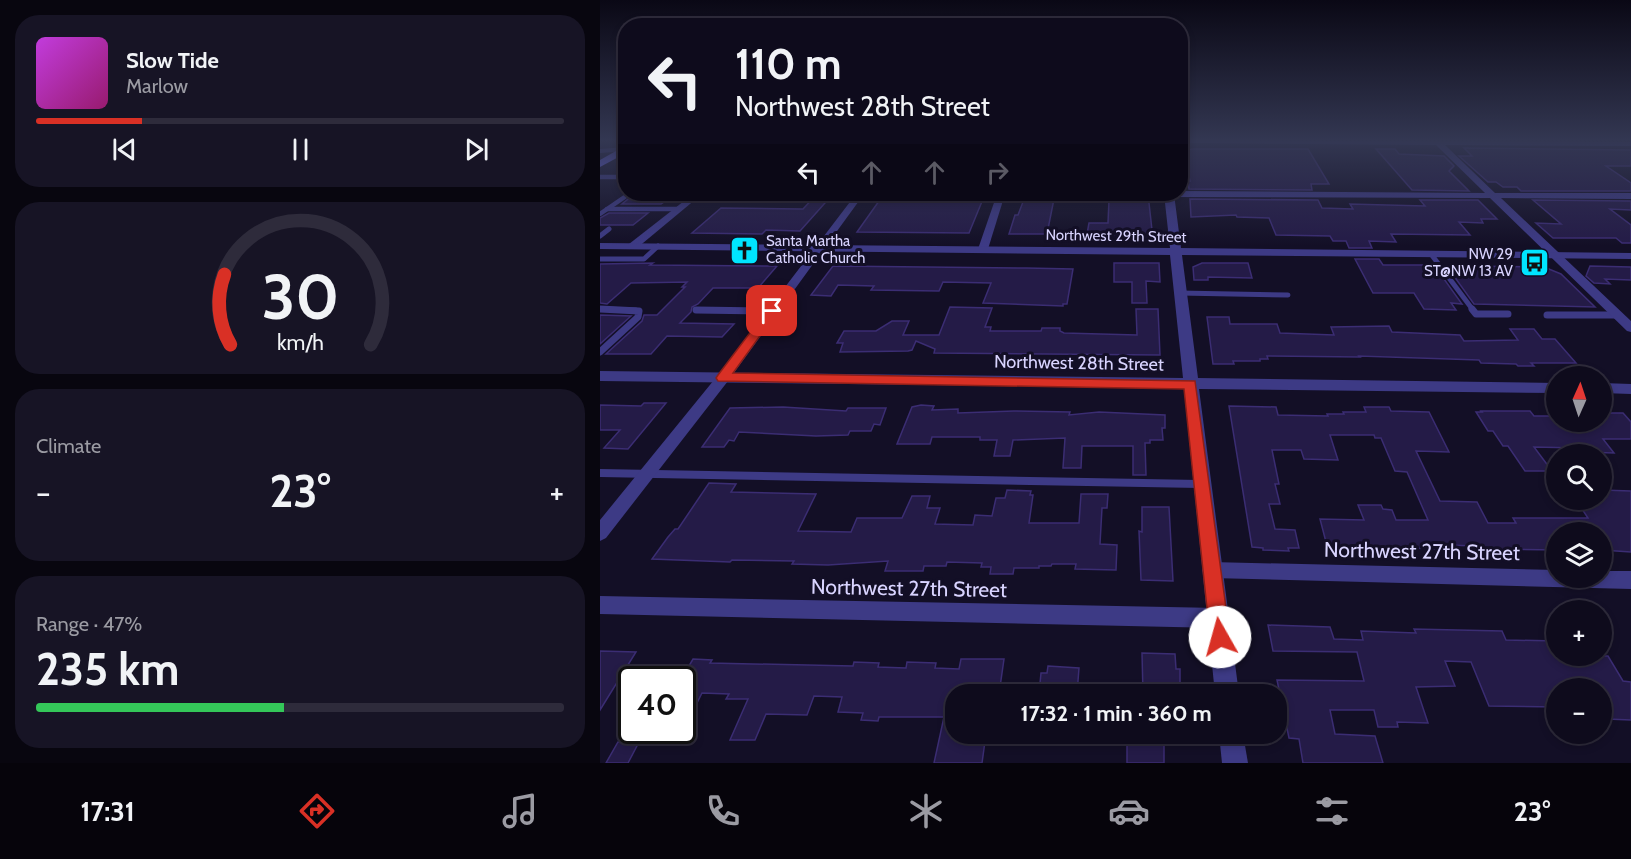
<!DOCTYPE html>
<html lang="en">
<head>
<meta charset="utf-8">
<style>
  body { margin:0; font-family:Cabin,sans-serif; background:#171425; color:#f1f3f6; height:100vh; display:flex; flex-direction:column; font-size:22px; white-space:nowrap }
  * { box-sizing:border-box; margin:0 }
  p { font-size:20px; color:#9b9ba3 }
  .icon { flex:none; width:33px; height:33px; fill:none; stroke:currentColor; stroke-width:2; stroke-linecap:round; stroke-linejoin:round }
  .map { position:relative; flex:1; overflow:hidden }
  .sheet { display:flex; flex-direction:column; gap:15px; padding:15px; background:#08060f; width:600px }
  .sheet>* { flex:none }
  .guide { position:absolute; left:18px; top:18px; width:570px; height:183px; border-radius:24px; box-shadow:0 3px 9px #0003,0 0 0 2px #2e2b3b; background:#0e0b1c; color:#f1f3f6; overflow:hidden }
  .needle { width:39px; rotate:3deg }
  .fabs { position:absolute; left:946px; top:366px; display:grid; gap:12px }
  .fabs a { display:grid; place-items:center; width:66px; height:66px; border-radius:50%; background:#0e0b1c; box-shadow:0 3px 9px #0003,0 0 0 2px #2e2b3b; font-size:30px }
  .speed { position:absolute; left:18px; top:666px; display:flex; gap:12px; font-size:30px; font-weight:700; text-align:center }
  .speed>* { display:grid; place-content:center; width:78px; height:78px; border-radius:50%; background:#0e0b1c; box-shadow:0 3px 9px #0003,0 0 0 2px #2e2b3b; line-height:1 }
  .speed .limit { border:3px solid #111; border-radius:9px; background:#fff; color:#111 }
  .pin { position:absolute; display:grid; place-items:center; width:51px; height:51px; color:#fff; margin:-26px; border-radius:12px; box-shadow:0 3px 9px #0006 }
  .me { position:absolute; width:66px; margin:-33px; rotate:353deg; stroke-linejoin:round; filter:drop-shadow(0 0 4px #0008) }
  .turn { display:flex; align-items:center; gap:21px; height:126px; padding:0 18px; font-size:27px }
  .turn .icon { width:78px; height:78px; stroke-width:2.5 }
  .turn b { display:block; font-size:42px; line-height:51px }
  .lanes { display:flex; align-items:center; height:57px; padding:0 18px; background:#0003; justify-content:center; gap:30px; direction:ltr }
  .lanes .off { opacity:.35 }
  .big { font-size:45px; font-weight:800; line-height:1.1 }
  .sheet .widget { flex:1; display:flex; flex-direction:column; justify-content:center; gap:9px; min-width:0; padding:0 21px; border-radius:24px; background:#171425 }
  .sheet .dial { align-items:center; gap:0 }
  .dial svg { height:156px; overflow:visible; fill:none; stroke:#2e2b3b; stroke-width:7; stroke-linecap:round; text-anchor:middle }
  .dial text { fill:#f1f3f6; stroke:none }
  .song { display:flex; align-items:center; gap:18px }
  .cover { width:72px; height:72px; border-radius:9px; background:linear-gradient(135deg,hsl(290 70% 55%),hsl(320 70% 35%)) }
  .played { height:6px; border-radius:3px; background:linear-gradient(90deg,#d93025 20%,#2e2b3b 20%) }
  .keys { display:flex; justify-content:space-around; direction:ltr }
  .heat { display:flex; justify-content:space-between; align-items:center; font-size:33px; direction:ltr }
  .charge { height:9px; border-radius:4px; background:linear-gradient(90deg,#34c759 47%,#2e2b3b 0) }
  .trip { position:absolute; left:345px; top:684px; width:342px; height:60px; border-radius:24px; background:#0e0b1c; box-shadow:0 3px 9px #0003,0 0 0 2px #2e2b3b; font-weight:800; line-height:60px; text-align:center }
  .menu { display:flex; height:96px; justify-content:space-around; align-items:center; background:#06040b; color:#9b9ba3 }
  .menu .icon { width:42px; height:42px }
  .menu .current { color:#d93025 }
  .menu b { font-size:27px; color:#f1f3f6 }
  main { display:flex; flex:1; min-height:0 }
  .map>svg:first-child { display:block }
  .building { fill:#241b47; stroke:#3b2d73; stroke-width:1.5 }
  .lines { fill:none; stroke-linecap:round; stroke-linejoin:round }
  .service-far3 { stroke:#3d3a85; stroke-width:4.5 }
  .service-far2 { stroke:#3d3a85; stroke-width:5 }
  .service-far1 { stroke:#3d3a85; stroke-width:7 }
  .service { stroke:#3d3a85; stroke-width:8 }
  .minor { fill:#3d3a85; fill-rule:evenodd }
  .tertiary { fill:#3d3a85; fill-rule:evenodd }
  .secondary { fill:#6f6bff; fill-rule:evenodd }
  .route { fill:#d93025; stroke:#8d1f18; stroke-width:1.5 }
  .labels { text-anchor:middle; dominant-baseline:central; stroke-width:6; stroke-linejoin:round; paint-order:stroke }
  .far-street-label { font-size:15px; fill:#d9d4ff; stroke:#130f26 }
  .far-poi-label { font-size:15px; fill:#d9d4ff; stroke:#130f26; text-anchor:start }
  .street-label { font-size:18px; fill:#d9d4ff; stroke:#130f26 }
  .near-street-label { font-size:21px; fill:#d9d4ff; stroke:#130f26 }
</style>
</head>
<body>
<main>
<section class="sheet">
<div class="widget">
<div class="song"><i class="cover"></i><div><b>Slow Tide</b><p>Marlow</p></div></div>
<div class="played"></div>
<div class="keys"><svg class="icon" aria-label="previous" viewBox="0 0 24 24"><path d="M18 5L8 12l10 7zM5 5v14"/></svg><svg class="icon" aria-label="pause" viewBox="0 0 24 24"><path d="M8 5v14M16 5v14"/></svg><svg class="icon" aria-label="next" viewBox="0 0 24 24"><path d="M6 5l10 7-10 7zM19 5v14"/></svg></div>
</div>
<div class="widget dial"><svg viewBox="0 0 100 80">
<path d="M14 69A42 42 0 1 1 86 69"/>
<path d="M14 69A42 42 0 0 1 11 33" stroke="#d93025"/>
<text x="50" y="56" font-size="32" font-weight="700">30</text>
<text x="50" y="72" font-size="11">km/h</text>
</svg></div>
<div class="widget"><p>Climate</p>
<div class="heat"><a>−</a><b class="big">23°</b><a>+</a></div>
</div>
<div class="widget"><p>Range · 47%</p><b class="big">235 km</b><div class="charge"></div></div>
</section>
<div class="map">
<svg width="1031" height="763" viewBox="0 0 1031 763">
  <rect width="100%" height="100%" fill="#130f26"/>
  <g class="building">
    <polygon points="864,148 1031,150 1031,166 1006,166 1031,183 1031,191 921,191 917,187 903,187 896,182 888,182 859,156 872,156"/>
    <polygon points="593,149 708,149 729,184 711,184 712,190 589,189 588,181 590,181 584,153 587,153 586,150"/>
    <polygon points="776,149 795,149 799,154 844,156 854,166 849,171 869,191 812,190"/>
    <polygon points="217,194 233,194 200,231 166,230 162,234 92,233 121,208 203,209"/>
    <polygon points="284,194 383,194 380,199 383,199 369,233 257,232"/>
    <polygon points="426,194 455,194 447,234 409,234 415,215 418,215"/>
    <polygon points="528,194 548,194 553,239 533,240 533,235 487,234 489,223 508,223 509,200 529,201"/>
    <polygon points="33,195 42,195 73,196 61,204 22,204"/>
    <polygon points="590,199 718,200 722,208 753,209 750,204 825,206 820,200 878,200 897,219 881,219 883,223 859,222 870,235 791,234 796,242 769,241 772,248 749,248 746,241 733,241 730,236 676,235 669,218 637,217 636,215 591,217"/>
    <polygon points="933,200 1031,201 1031,210 1010,209 1031,225 1031,243 1022,243 1016,238 953,238 936,223 961,224"/>
    <polygon points="9,213 48,213 33,225 0,225 0,218"/>
    <polygon points="755,259 779,259 783,265 828,265 833,272 839,272 862,304 851,303 856,310 824,309 814,293 773,293"/>
    <polygon points="53,263 50,265 177,266 158,288 113,288 98,304 92,307 91,312 80,323 134,324 122,337 67,336 51,354 6,354 42,321 44,315 57,315 85,287 82,287 87,282 31,283 7,304 0,303 0,264"/>
    <polygon points="514,263 559,263 560,282 546,281 547,303 532,303 532,282 514,282"/>
    <polygon points="602,263 648,263 652,278 608,277 608,280 594,280 593,267"/>
    <polygon points="233,266 426,268 473,269 467,304 463,304 463,306 383,303 391,283 343,282 339,291 271,290 274,286 238,285 231,296 211,295"/>
    <polygon points="862,266 944,267 961,274 995,307 874,304 851,272 867,272"/>
    <polygon points="990,266 1031,267 1031,280 1005,279 1010,284 994,283 986,276"/>
    <polygon points="350,307 392,308 385,327 391,327 390,331 441,331 442,328 460,328 460,331 464,333 537,335 536,309 558,309 560,355 334,353 335,349 316,341 312,350 308,351 240,352 243,343 237,343 244,331 276,331 292,321 309,321 303,335 339,335"/>
    <polygon points="0,315 31,316 0,344"/>
    <polygon points="607,317 629,317 630,324 677,324 680,333 734,335 731,327 789,326 792,332 860,335 864,341 918,340 910,329 934,329 942,339 955,339 976,363 931,363 934,366 918,366 916,364 881,363 879,360 759,356 760,357 667,356 668,359 660,359 660,361 633,361 634,364 613,364"/>
    <polygon points="44,403 66,403 28,449 4,448 20,430 0,430 0,405 41,406"/>
    <polygon points="321,405 334,406 332,410 358,409 358,413 414,411 470,412 469,415 499,412 565,415 565,428 562,428 563,440 550,440 550,443 545,443 546,475 533,475 533,446 482,446 481,468 463,468 465,438 413,440 410,456 394,456 397,440 380,440 380,437 332,437 330,444 297,444 312,407"/>
    <polygon points="629,406 676,407 678,415 728,416 727,414 744,414 743,412 766,412 764,407 789,407 791,411 829,412 849,452 816,451 840,501 877,502 888,523 916,523 913,518 988,518 976,500 1002,500 1002,490 1031,491 1031,552 1002,550 1002,532 957,532 957,550 878,549 876,546 847,545 849,549 802,548 805,554 790,554 787,547 727,546 720,519 764,520 758,505 781,505 783,509 792,510 796,520 828,520 807,472 795,471 781,438 775,438 774,435 730,435 738,460 704,459 701,450 672,450 679,484 675,484 680,504 669,504 675,529 695,530 699,548 688,548 689,551 663,550 663,548 652,547"/>
    <polygon points="183,407 246,411 248,408 286,408 280,425 274,424 271,431 250,431 248,435 216,436 139,432 134,441 129,440 124,447 102,447 130,408"/>
    <polygon points="881,411 930,411 934,416 957,416 957,422 1002,422 1002,413 1023,413 1031,422 1031,439 1003,439 1014,453 982,452 980,448 934,447 952,471 925,471 908,446 903,446 893,431 888,431 876,412 882,412"/>
    <polygon points="109,483 136,484 131,492 216,494 198,531 251,532 257,518 302,518 312,496 330,496 327,508 340,508 335,524 373,525 375,515 392,516 396,498 405,498 407,490 431,491 430,495 433,495 429,523 479,523 481,494 508,494 507,508 502,508 500,544 517,545 516,570 475,569 476,564 452,564 451,566 439,566 439,568 414,568 413,574 390,574 391,567 381,567 382,563 347,562 346,566 324,566 323,571 285,571 288,561 228,565 192,564 194,561 132,560 130,562 52,559 68,537 75,529 78,529"/>
    <polygon points="542,507 569,507 573,581 541,580 539,531 542,532"/>
    <polygon points="668,625 730,627 734,639 763,640 761,631 816,633 814,629 902,631 906,640 957,641 957,656 1008,656 1023,681 1031,682 1031,720 1007,719 1002,710 1002,688 957,688 957,707 889,706 871,662 845,661 855,686 816,687 828,723 797,722 798,727 778,727 774,710 730,710 735,734 775,736 783,763 703,763 699,739 689,738 677,680 764,681 757,652 673,651"/>
    <polygon points="0,651 36,652 0,710"/>
    <polygon points="542,653 575,654 576,669 580,669 580,685 576,685 576,694 543,694"/>
    <polygon points="93,659 112,660 110,663 253,666 254,662 279,663 278,667 306,668 307,662 336,663 335,668 359,669 361,659 404,659 399,694 356,694 356,734 386,734 382,763 334,763 344,717 279,717 278,721 261,720 263,713 238,712 242,697 214,696 207,715 166,714 155,740 130,740 148,699 126,699 129,694 102,693 93,711 82,711 82,678"/>
    <polygon points="448,666 479,668 477,694 439,694 441,673 447,673"/>
    <polygon points="527,734 559,734 559,736 564,736 564,763 527,763"/>
    <polygon points="18,742 39,742 28,763 6,763"/>
  </g>
  <g class="lines">
    <g class="service-far3">
      <polyline points="0,177 26,177"/>
      <polyline points="7,209 78,209"/>
      <polyline points="0,214 29,194"/>
    </g>
    <g class="service-far2">
      <polyline points="0,236 9,229"/>
      <polyline points="831,254 873,310"/>
      <polyline points="0,259 44,259 58,246"/>
      <polyline points="579,293 688,295"/>
      <polyline points="0,309 36,310"/>
      <polyline points="96,310 99,310"/>
    </g>
    <g class="service-far1">
      <polyline points="0,309 39,311 38,317 0,352"/>
      <polyline points="872,309 876,314 908,314"/>
      <polyline points="96,310 172,311"/>
      <polyline points="947,315 1018,315"/>
    </g>
    <polyline class="service" points="0,473 600,484"/>
    <g class="minor">
      <polygon points="580,140 1031,142 1031,146 845,145 895,193 1031,193 1031,199 901,198 1031,321 1031,332 1027,331 890,198 569,197 565,194 580,194 580,191 885,193 836,145 580,143"/>
      <polygon points="26,147 26,151 0,153 0,149"/>
      <polygon points="93,194 102,194 37,248 29,248 29,244"/>
      <polygon points="256,194 264,194 128,381 6,538 0,541 0,520 118,375"/>
      <polygon points="397,194 405,194 388,249 387,251 379,251 378,249"/>
      <polygon points="611,562 957,570 957,578 1002,578 1002,571 1031,571 1031,589 611,578 605,576 602,570 605,564"/>
      <polygon points="0,596 618,608 625,611 628,618 625,625 618,628 0,614"/>
    </g>
    <g class="tertiary">
      <polygon points="564,194 574,194 581,248 1031,253 1031,259 582,255 598,378 957,383 957,393 599,389 639,694 615,694 584,388 0,381 0,371 583,378 570,255 0,249 0,243 570,248"/>
      <polygon points="1002,383 1031,384 1031,394 1002,393"/>
      <polygon points="619,734 643,734 648,763 622,763"/>
    </g>
    <polygon class="secondary" points="23,147 26,147 26,153 0,167 0,160"/>
  </g>
  <linearGradient id="sky" x2="0" y2="1"><stop stop-color="#0a0815"/><stop offset="0.57" stop-color="#333752"/><stop offset="1" stop-color="#333752" stop-opacity="0"/></linearGradient>
  <rect width="1031" height="246" fill="url(#sky)"/>
  <polygon class="route" points="172,308 178,311 133,373 595,381 630,637 627,644 620,647 613,644 610,637 584,389 118,381 116,378 118,375 168,309"/>
  <defs>
    <symbol id="church-square" viewBox="-11 -11 22 22"><rect x="-9" y="-9" width="18" height="18" rx="4" fill="#00e5ff" stroke="#130f26"/><path d="M-1.2-6h2.4v3.5h3.3v2.4h-3.3V6h-2.4V-.1h-3.3v-2.4h3.3Z" fill="#111"/></symbol>
    <symbol id="bus-square" viewBox="-11 -11 22 22"><rect x="-9" y="-9" width="18" height="18" rx="4" fill="#00e5ff" stroke="#130f26"/><path d="M-5-6H5V4H4V6H2V4H-2V6H-4V4H-5ZM-3.5-4V0h7V-4ZM-3.5 1.2v1.5H-2V1.2ZM2 1.2v1.5H3.5V1.2Z" fill="#111"/></symbol>
  </defs>
  <g fill-rule="evenodd">
    <use href="#church-square" x="128" y="234" width="33" height="33"/>
    <use href="#bus-square" x="918" y="246" width="33" height="33"/>
  </g>
  <g class="labels">
    <g class="far-street-label">
      <text transform="translate(516 236) rotate(1)">Northwest 29th Street</text>
    </g>
    <g class="far-poi-label">
      <text x="166" y="241">Santa Martha<tspan x="166" dy="17">Catholic Church</tspan></text>
      <text x="913" y="254" text-anchor="end">NW 29<tspan x="913" dy="17">ST@NW 13 AV</tspan></text>
    </g>
    <g class="street-label">
      <text transform="translate(479 363) rotate(1)">Northwest 28th Street</text>
    </g>
    <g class="near-street-label">
      <text transform="translate(822 551) rotate(1)">Northwest 27th Street</text>
      <text transform="translate(309 588) rotate(1)">Northwest 27th Street</text>
    </g>
  </g>
</svg>
<div class="fabs">
<a><svg class="needle" viewBox="-14 -14 28 28"><path d="M0-13l5 13h-10z" fill="#e53935"/><path d="M0 13l5-13h-10z" fill="#9b9ba3"/></svg></a>
<a><svg class="icon" aria-label="search" viewBox="0 0 24 24"><circle cx="10" cy="10" r="6"/><path d="M15 15l6 6"/></svg></a>
<a><svg class="icon" aria-label="layers" viewBox="0 0 24 24"><path d="M12 4l9 5-9 5-9-5zM3 14l9 5 9-5"/></svg></a>
<a>+</a>
<a>−</a>
</div>
<div class="speed"><div class="limit">40</div></div>
<div class="pin" style="left:172px;top:311px;background:#d93025"><svg class="icon" aria-label="arrive" viewBox="0 0 24 24"><path d="M6 21V4h12l-3 4 3 4H6"/></svg></div>
<svg class="me" style="left:620px;top:637px" viewBox="-20 -20 40 40"><circle r="19" fill="#fff"/><path d="M0-13L10 11 0 6-10 11z" fill="#d93025"/></svg>
<div class="trip">17:32 · 1 min · 360 m</div>
<div class="guide">
<div class="turn"><svg class="icon" aria-label="left" viewBox="0 0 24 24"><path d="M17 20v-9H6M10 6l-5 5 5 5"/></svg><div><b>110 m</b>Northwest 28th Street</div></div>
<div class="lanes"><svg class="icon" aria-label="left" viewBox="0 0 24 24"><path d="M17 20v-9H6M10 6l-5 5 5 5"/></svg><svg class="icon off" aria-label="ahead" viewBox="0 0 24 24"><path d="M12 20V5M6 11l6-6 6 6"/></svg><svg class="icon off" aria-label="ahead" viewBox="0 0 24 24"><path d="M12 20V5M6 11l6-6 6 6"/></svg><svg class="icon off" aria-label="right" viewBox="0 0 24 24"><path d="M7 20v-9h11M14 6l5 5-5 5"/></svg></div>
</div>
</div>
</main>
<nav class="menu">
<b>17:31</b>
<svg class="icon current" aria-label="directions" viewBox="0 0 24 24"><path d="M12 3l9 9-9 9-9-9zM9 14v-3h6M13 9l2 2-2 2"/></svg>
<svg class="icon" aria-label="music" viewBox="0 0 24 24"><path d="M9 18V5l10-2v13"/><circle cx="6" cy="18" r="3"/><circle cx="16" cy="16" r="3"/></svg>
<svg class="icon" aria-label="phone" viewBox="0 0 24 24"><path d="M5 4h4l2 5-3 2q2 4 5 5l2-3 5 2v4C11 20 4 13 5 4z"/></svg>
<svg class="icon" aria-label="climate" viewBox="0 0 24 24"><path d="M12 3v18M4 7l16 10M4 17L20 7"/></svg>
<svg class="icon" aria-label="car" viewBox="0 0 24 24"><path d="M5 17H2v-5l4-1 3-4h7l3 4 3 1v5h-3M9 17h6M6 11h13"/><circle cx="7" cy="17" r="2"/><circle cx="17" cy="17" r="2"/></svg>
<svg class="icon" aria-label="filters" viewBox="0 0 24 24"><path d="M4 7h16M4 17h16"/><circle cx="9" cy="7" r="2"/><circle cx="15" cy="17" r="2"/></svg>
<b>23°</b>
</nav>
</body>
</html>
